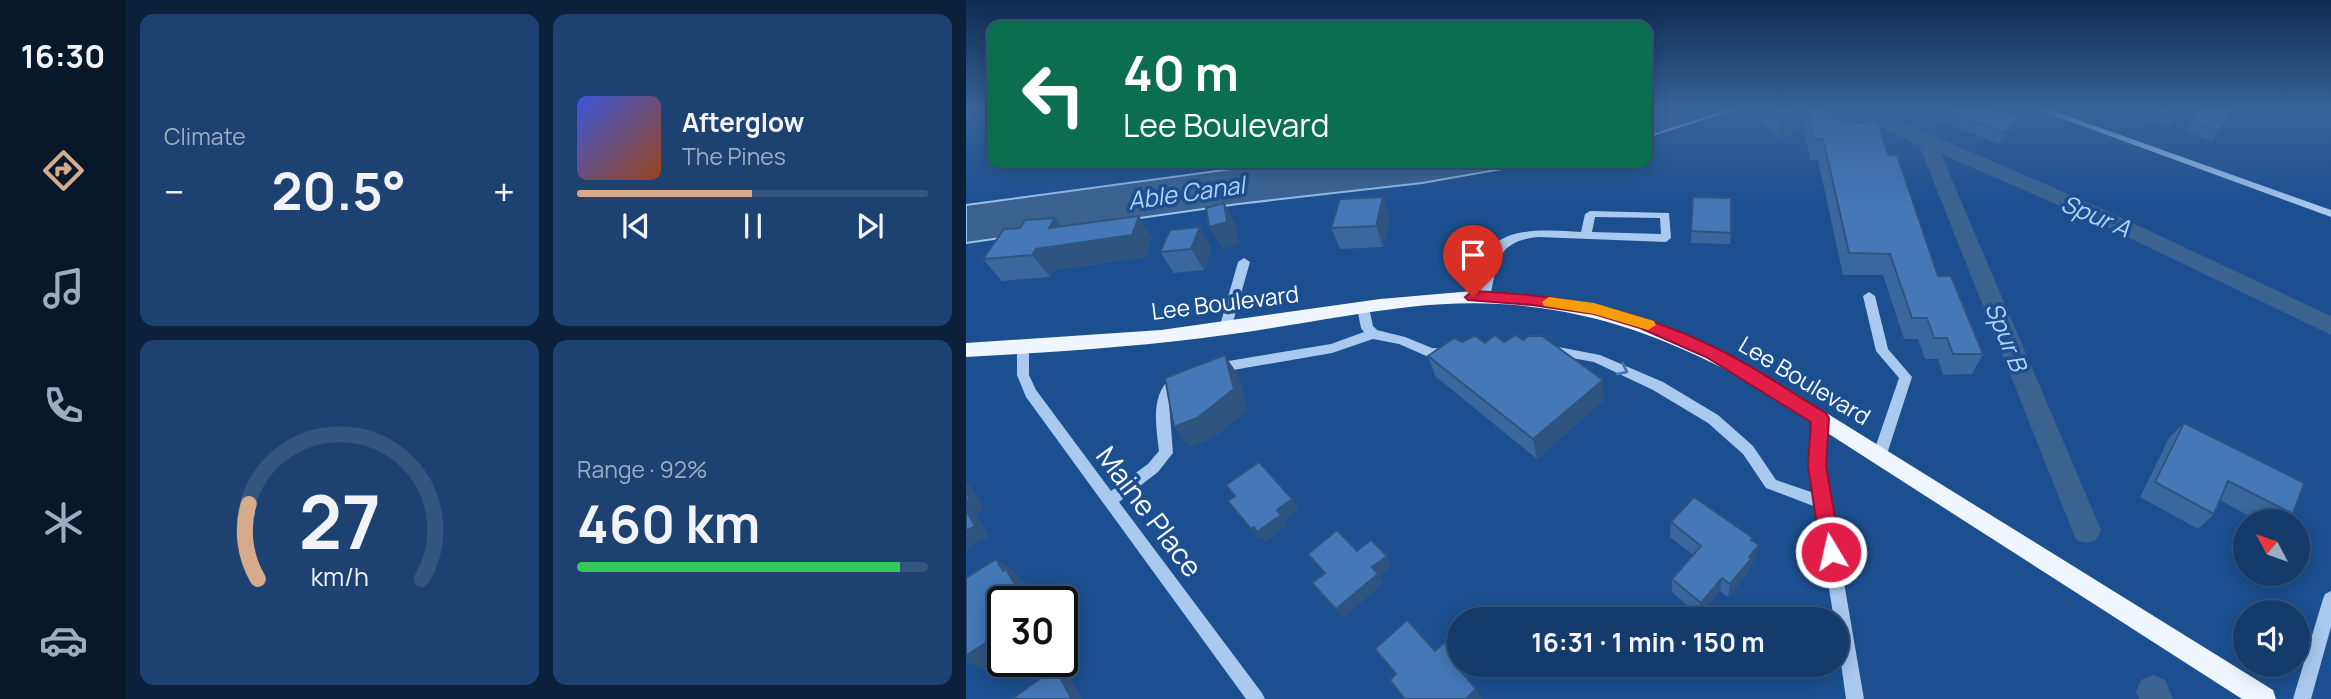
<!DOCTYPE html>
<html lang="en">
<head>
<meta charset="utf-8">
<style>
  body { margin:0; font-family:Manrope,sans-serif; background:#1d4271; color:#f1f3f6; height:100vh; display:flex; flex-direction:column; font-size:26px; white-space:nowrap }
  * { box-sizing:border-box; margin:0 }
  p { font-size:23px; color:#9dadc1 }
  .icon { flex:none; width:38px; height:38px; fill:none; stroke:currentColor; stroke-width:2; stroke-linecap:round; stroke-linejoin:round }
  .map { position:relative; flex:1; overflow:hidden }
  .panel { display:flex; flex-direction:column; gap:14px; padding:14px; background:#0b203b; width:840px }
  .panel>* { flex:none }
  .guide { position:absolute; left:21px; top:21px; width:665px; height:147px; border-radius:14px; box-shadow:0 4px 18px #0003,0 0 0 2px #33557e; background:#0b6e4f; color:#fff; overflow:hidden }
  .needle { width:46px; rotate:311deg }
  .fabs { position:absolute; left:1267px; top:509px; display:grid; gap:14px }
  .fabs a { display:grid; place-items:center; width:77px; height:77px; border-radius:50%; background:#143b6b; box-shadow:0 4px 18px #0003,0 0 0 2px #33557e; font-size:35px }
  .speed { position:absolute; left:21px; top:586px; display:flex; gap:14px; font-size:35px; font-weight:700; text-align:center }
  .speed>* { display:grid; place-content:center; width:91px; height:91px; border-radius:50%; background:#143b6b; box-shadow:0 4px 18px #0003,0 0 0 2px #33557e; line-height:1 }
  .speed .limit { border:4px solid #111; border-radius:10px; background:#fff; color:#111 }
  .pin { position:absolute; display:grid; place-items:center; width:60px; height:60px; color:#fff; margin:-72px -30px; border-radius:50% 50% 50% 0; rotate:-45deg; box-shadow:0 0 7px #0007 }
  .pin .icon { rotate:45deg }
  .me { position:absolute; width:77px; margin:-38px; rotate:351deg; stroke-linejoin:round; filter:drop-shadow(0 0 5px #0008) }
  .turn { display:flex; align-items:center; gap:24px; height:147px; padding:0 21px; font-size:32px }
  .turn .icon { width:91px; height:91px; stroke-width:2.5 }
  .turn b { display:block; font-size:49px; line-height:60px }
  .big { font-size:52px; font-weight:700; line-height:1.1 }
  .panel .tile { flex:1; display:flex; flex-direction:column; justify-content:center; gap:10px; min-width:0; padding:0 24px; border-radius:14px; background:#1d4271 }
  .panel .dial { align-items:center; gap:0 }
  .dial svg { height:182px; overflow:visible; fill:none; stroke:#33557e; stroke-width:7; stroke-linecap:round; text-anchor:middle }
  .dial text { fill:#f1f3f6; stroke:none }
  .song { display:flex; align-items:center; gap:21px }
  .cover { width:84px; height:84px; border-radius:10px; background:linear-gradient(135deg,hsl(230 70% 55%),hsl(20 70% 35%)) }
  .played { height:7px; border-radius:4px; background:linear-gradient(90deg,#d6ab8b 50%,#33557e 50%) }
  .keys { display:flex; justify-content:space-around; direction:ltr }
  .heat { display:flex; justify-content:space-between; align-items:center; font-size:38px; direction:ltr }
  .charge { height:10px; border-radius:5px; background:linear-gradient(90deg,#34c759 92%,#33557e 0) }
  .panel .tiles { flex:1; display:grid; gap:14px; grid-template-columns:repeat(2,1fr) }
  .trip { position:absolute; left:481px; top:607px; width:402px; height:70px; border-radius:35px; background:#143b6b; box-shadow:0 4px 18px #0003,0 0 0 2px #33557e; font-weight:700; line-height:70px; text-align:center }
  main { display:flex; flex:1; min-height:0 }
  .dock { display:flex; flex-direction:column; width:126px; justify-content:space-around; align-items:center; background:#08182b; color:#9dadc1 }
  .dock .icon { width:49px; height:49px }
  .dock .active { color:#d6ab8b }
  .dock b { font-size:32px; color:#f1f3f6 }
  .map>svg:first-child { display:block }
  .water { fill:#3c6290; stroke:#9cc4f0; stroke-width:2 }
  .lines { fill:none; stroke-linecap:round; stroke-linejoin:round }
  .canal { fill:#3c6290; fill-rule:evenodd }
  .minor { fill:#a9c9ee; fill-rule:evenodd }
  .major { fill:#f0f6ff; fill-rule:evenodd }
  .wall { fill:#3a679d }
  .shaded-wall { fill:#305480 }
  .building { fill:#4478b7; stroke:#305480; stroke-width:2 }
  .oneway { stroke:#4674ac }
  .route { fill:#e11d48; stroke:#92132f; stroke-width:2 }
  .slow { fill:#f59e0b }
  .labels { text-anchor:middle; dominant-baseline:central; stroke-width:7; stroke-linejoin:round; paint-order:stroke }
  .street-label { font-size:23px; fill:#fff; stroke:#1b4f8f }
  .water-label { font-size:24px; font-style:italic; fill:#b5d3f5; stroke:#1b4f8f }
  .near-street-label { font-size:28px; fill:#fff; stroke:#1b4f8f }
</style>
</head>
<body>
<main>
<nav class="dock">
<b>16:30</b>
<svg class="icon active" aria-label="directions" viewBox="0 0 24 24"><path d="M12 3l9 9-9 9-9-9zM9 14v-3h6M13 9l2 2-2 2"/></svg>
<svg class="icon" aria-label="music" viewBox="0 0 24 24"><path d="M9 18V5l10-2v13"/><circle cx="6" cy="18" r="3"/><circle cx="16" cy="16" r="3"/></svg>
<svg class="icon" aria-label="phone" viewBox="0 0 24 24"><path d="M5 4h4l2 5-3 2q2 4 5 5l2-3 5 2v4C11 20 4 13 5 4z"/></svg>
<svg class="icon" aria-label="climate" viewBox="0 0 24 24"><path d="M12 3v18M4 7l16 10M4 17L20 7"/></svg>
<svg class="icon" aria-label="car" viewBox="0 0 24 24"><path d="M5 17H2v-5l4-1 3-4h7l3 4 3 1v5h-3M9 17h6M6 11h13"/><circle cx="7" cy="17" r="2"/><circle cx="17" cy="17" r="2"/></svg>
</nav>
<section class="panel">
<div class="tiles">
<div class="tile"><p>Climate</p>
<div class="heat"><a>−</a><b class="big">20.5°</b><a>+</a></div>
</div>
<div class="tile">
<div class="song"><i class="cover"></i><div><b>Afterglow</b><p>The Pines</p></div></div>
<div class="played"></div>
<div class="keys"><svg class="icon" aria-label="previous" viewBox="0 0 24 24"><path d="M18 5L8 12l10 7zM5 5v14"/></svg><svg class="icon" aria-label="pause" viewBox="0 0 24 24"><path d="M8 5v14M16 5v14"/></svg><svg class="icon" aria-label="next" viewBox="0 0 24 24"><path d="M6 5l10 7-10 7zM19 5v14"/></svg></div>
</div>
<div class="tile dial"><svg viewBox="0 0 100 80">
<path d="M14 69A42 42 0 1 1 86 69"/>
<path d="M14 69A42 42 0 0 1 10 36" stroke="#d6ab8b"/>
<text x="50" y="56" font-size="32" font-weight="700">27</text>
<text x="50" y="72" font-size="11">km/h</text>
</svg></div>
<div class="tile"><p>Range · 92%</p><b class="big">460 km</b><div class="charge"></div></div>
</div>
</section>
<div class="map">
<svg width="1365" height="699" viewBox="0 0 1365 699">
  <rect width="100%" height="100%" fill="#1b4f8f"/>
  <g class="water">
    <polygon points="681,109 768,109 681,137"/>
    <polygon points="310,163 570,163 456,183 272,204 0,243 0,205"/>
  </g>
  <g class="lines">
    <g class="canal">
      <polygon points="884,109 906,109 1139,210 1365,316 1365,335 1124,219 975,154 1135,530 1130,540 1120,543 1110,540 953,145 906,123"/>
      <polygon points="1187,675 1199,680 1207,699 1173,699 1170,692 1175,680"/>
    </g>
    <g class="minor">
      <polygon points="1070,109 1082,109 1365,210 1365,217"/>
      <path d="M 624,211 L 703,213 L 705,238 L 700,242 L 572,237 C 530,242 532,261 524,297 L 518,301 L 514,300 L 512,297 C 515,284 520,254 529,244 C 549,226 591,231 615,232 L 619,214 ZM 629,217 L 694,218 L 695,234 L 626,232 Z"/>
      <polygon points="278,258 284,262 265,329 259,333 253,329 272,262"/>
      <polygon points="903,292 909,296 922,349 946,377 921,454 919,458 914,460 909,458 907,454 933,378 910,351 897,296"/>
      <polygon points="397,304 403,308 407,326 411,330 439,337 466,348 484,349 486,352 484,355 465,358 433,344 407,339 366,353 250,373 246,371 244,368 246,365 250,363 365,344 398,332 395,328 391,308"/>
      <path d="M 57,343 L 63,348 L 63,375 L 70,390 L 145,491 L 182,464 L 193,451 C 190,424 184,396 206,376 L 214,376 L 216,379 L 208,389 L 203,403 L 207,453 L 192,472 L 153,502 L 296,693 L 299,699 L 280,699 L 60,397 L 51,375 L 51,348 Z"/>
      <polygon points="582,345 634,355 697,382 752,415 787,446 810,480 848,493 844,466 847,418 849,414 854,413 859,414 861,418 858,466 898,699 880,699 872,642 872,620 868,620 850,507 800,488 777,454 742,423 687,390 628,362 578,353 576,350"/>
      <polygon points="1365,591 1365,627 1345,699 1327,699 1357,599 1359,594"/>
    </g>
    <path class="major" d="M 507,291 C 610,293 695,319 786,367 L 1307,690 L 1310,699 L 1276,699 L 774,377 C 666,319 566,293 443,307 C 381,314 320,327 259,335 C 173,347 87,352 0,357 L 0,343 L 195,330 L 414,299 Z"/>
  </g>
  <g class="wall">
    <polygon points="795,109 861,109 922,155 972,276 1017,354 1006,374 977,375 972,359 959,359 952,339 938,339 917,275 877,275 852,160 844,160 838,130 812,138 794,122"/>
    <polygon points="972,109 1028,109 1048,129 1033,144 969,119"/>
    <polygon points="1163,109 1202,109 1209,117 1202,128 1161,114"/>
    <polygon points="1233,109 1267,109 1246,141 1219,131"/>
    <polygon points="727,197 765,233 764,244 725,243"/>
    <polygon points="424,218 417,247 374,249 365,228"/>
    <polygon points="95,226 186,237 180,257 87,270 84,277 36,281 17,259"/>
    <polygon points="204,230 246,249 238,270 208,273 194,252"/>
    <polygon points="496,342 519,343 538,342 638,400 571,459 469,376 462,356"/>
    <polygon points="1218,423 1327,514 1318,522 1294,522 1254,500 1248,514 1232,529 1174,497 1203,438"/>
    <polygon points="705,522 789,559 784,566 782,573 762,597 754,591 733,616 706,592 706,579 727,555 704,537"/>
  </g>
  <g class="shaded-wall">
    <polygon points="842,109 838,130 812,138 815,117"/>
    <polygon points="1053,118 1048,129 1033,144 1038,133"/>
    <polygon points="417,197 424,218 417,247 410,226"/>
    <polygon points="258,203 270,224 273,244 256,249 243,227"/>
    <polygon points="173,216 186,237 180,257 87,270 84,277 66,255 89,218 105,239"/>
    <polygon points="234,227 246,249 238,270 225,249"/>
    <polygon points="259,355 272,375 282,410 247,438 224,447 208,427"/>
    <polygon points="637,380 638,400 571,459 567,439"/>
    <polygon points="0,483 5,487 18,509 10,514 23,536 0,550"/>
    <polygon points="326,499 333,509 319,520 322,525 299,542 296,537 293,539 285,529"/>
    <polygon points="793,545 789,559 784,566 782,573 762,597 764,584 783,557"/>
    <polygon points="421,556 426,565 414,576 418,583 377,618 370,609 406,567"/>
    <polygon points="30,559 50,573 53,578 60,583 72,602 59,602 37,571"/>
    <polygon points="756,578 754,591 733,616 735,603"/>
    <polygon points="37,631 37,658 20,670 0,661 0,656"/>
    <polygon points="495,665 513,665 499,680 492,668"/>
    <polygon points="89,668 103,676 116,699 103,699"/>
    <polygon points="510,689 516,699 500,699"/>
  </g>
  <g class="building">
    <polygon points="805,109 841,109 815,117"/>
    <polygon points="842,109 861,109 877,122 912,123 922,155 931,155 972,276 985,276 1017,354 987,354 981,338 968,338 961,318 946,318 924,254 883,253 857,139 848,139"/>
    <polygon points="977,109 1028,109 1053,118 1038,133"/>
    <polygon points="1185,109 1202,109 1209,117"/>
    <polygon points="1233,109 1267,109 1253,131 1225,121"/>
    <polygon points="417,197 410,226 365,228 374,199"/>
    <polygon points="727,197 765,198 765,233 725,231"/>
    <polygon points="258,203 261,222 243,227 240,208"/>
    <polygon points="173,216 166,235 70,249 66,255 17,259 38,229 54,228 59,220 89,218 83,228"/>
    <polygon points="234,227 225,249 194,252 204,230"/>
    <polygon points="529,335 538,342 550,335 557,340 563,336 576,336 637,380 567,439 462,356 488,338 496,342 509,336 519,343"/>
    <polygon points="259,355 268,389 231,418 208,427 199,378"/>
    <polygon points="1218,423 1338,483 1327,514 1262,481 1248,514 1189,482"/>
    <polygon points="293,462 326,499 311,510 315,515 291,532 288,527 285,529 262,501 269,496 260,485"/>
    <polygon points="0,491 4,499 0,501"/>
    <polygon points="728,497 787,538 785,540 793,545 783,557 785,559 764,584 756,578 735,603 706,579 735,546 705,522"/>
    <polygon points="0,510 9,526 0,531"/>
    <polygon points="371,530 391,551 405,540 421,556 406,567 412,574 370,609 346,583 359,573 342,554"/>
    <polygon points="30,559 37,571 40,569 59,602 37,602 37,631 0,656 0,578"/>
    <polygon points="441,620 469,651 494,628 494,665 495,665 492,668 510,689 500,699 439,699 424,680 430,674 409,649"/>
    <polygon points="89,668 105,698 103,699 46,699"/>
  </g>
  <defs><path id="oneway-chevron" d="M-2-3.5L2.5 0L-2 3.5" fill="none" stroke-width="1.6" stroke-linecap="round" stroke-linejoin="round" transform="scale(1.75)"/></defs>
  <use class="oneway" href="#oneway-chevron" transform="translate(657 370) rotate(25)"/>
  <linearGradient id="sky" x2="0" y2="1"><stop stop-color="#0f2b4f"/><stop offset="0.53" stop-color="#39639b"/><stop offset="1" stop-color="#39639b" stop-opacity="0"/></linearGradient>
  <rect width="1365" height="207" fill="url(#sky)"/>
  <path class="route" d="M 507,291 C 597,295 668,308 750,348 C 788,366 824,392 860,413 L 863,418 L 860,466 L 875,552 L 872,558 L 865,561 L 858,558 L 855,552 L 842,466 L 845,422 L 740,357 L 674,328 L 628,314 L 566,305 L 502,300 L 499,297 Z"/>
  <polygon class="slow" points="583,297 628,303 688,321 690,325 682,330 628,314 578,306 576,302"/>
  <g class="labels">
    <g class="street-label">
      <text transform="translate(259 302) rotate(-7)">Lee Boulevard</text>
      <text transform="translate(839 380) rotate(31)">Lee Boulevard</text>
    </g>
    <g class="water-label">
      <text transform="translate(220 192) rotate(-8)">Able Canal</text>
      <text transform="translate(1130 215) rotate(23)">Spur A</text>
      <text transform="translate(1041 336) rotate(68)">Spur B</text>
    </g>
    <g class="near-street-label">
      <text transform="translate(184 511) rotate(53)">Maine Place</text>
    </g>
  </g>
</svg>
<div class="fabs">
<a><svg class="needle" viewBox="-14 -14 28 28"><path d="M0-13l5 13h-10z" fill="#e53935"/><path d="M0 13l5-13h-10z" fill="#9dadc1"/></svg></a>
<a><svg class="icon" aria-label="sound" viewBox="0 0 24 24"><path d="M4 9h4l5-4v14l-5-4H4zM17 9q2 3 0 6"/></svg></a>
</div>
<div class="speed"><div class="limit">30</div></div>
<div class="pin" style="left:507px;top:297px;background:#d93025"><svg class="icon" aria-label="arrive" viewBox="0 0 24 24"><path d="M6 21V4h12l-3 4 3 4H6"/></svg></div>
<svg class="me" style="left:865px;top:552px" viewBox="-20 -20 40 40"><circle r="17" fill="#e11d48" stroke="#fff" stroke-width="3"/><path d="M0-11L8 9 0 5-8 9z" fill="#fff"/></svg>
<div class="trip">16:31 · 1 min · 150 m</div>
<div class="guide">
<div class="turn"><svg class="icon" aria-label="left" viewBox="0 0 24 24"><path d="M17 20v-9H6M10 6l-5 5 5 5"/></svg><div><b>40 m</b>Lee Boulevard</div></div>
</div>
</div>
</main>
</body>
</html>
